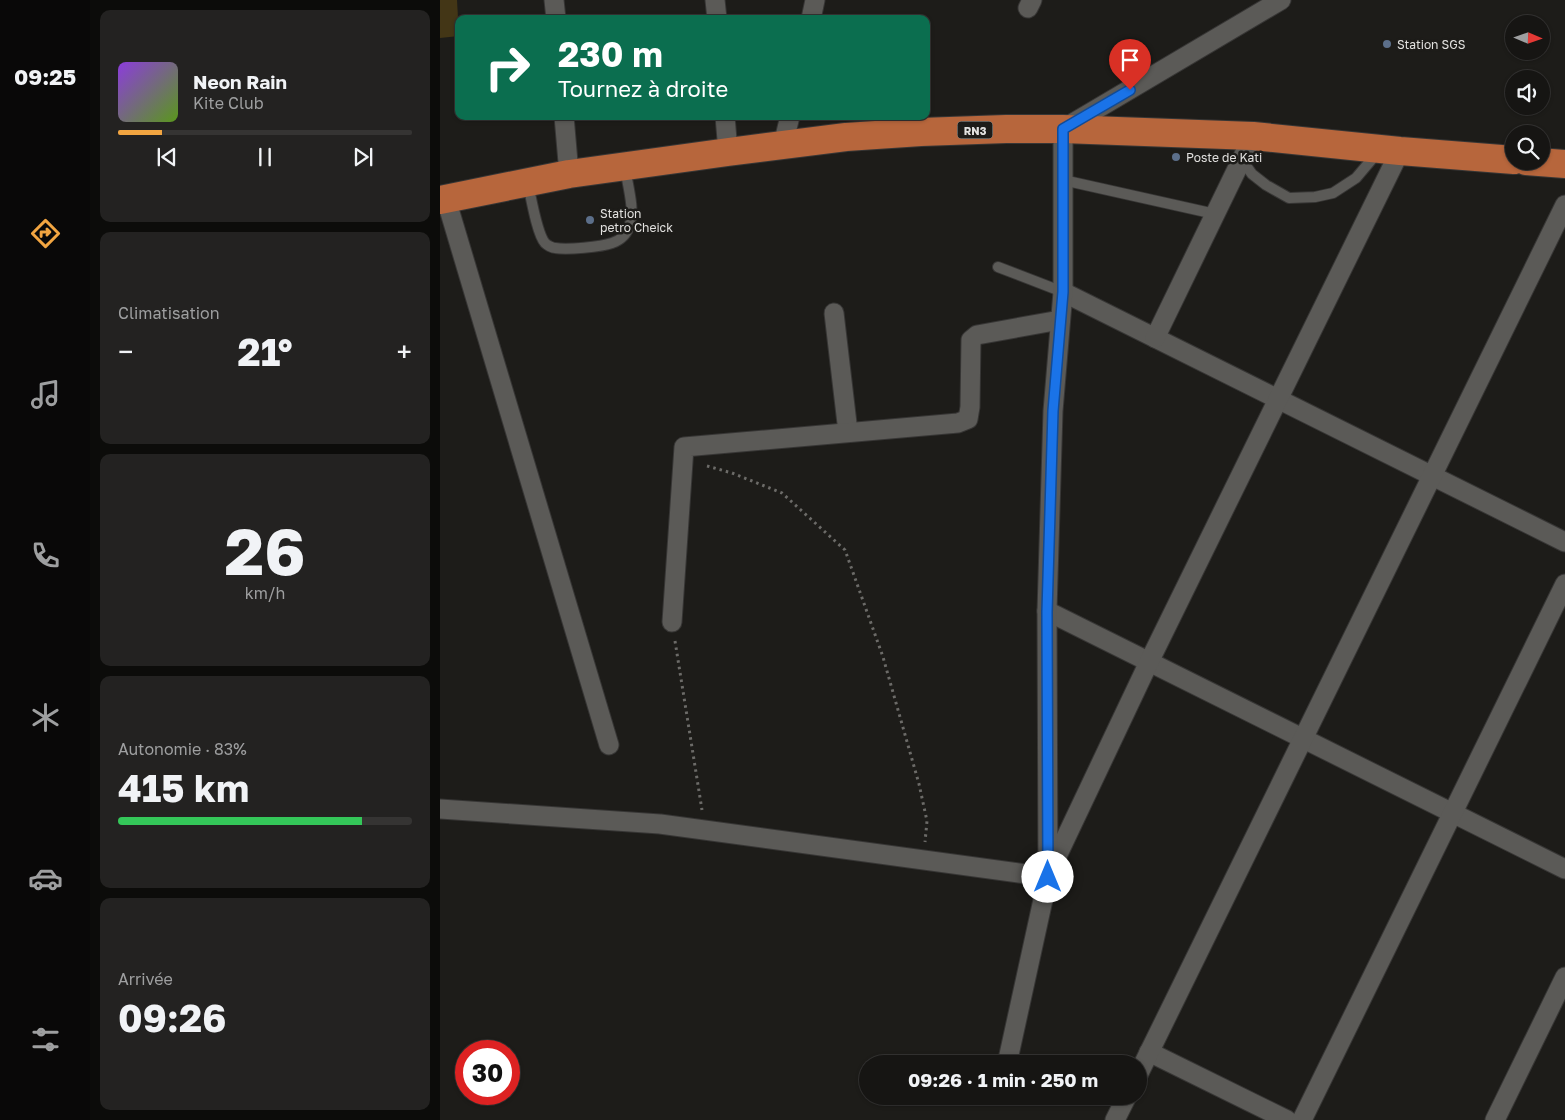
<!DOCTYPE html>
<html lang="fr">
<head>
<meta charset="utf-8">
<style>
  body { margin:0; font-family:"Golos Text",sans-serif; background:#232221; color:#f1f3f6; height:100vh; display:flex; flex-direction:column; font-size:19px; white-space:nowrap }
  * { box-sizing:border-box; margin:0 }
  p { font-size:16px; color:#9e9fa0 }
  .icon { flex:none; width:28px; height:28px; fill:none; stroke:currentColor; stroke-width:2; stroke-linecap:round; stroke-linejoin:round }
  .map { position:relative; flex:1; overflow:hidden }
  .drawer { display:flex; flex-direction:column; gap:10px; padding:10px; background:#0c0c0a; width:350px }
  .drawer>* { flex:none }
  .top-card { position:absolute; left:15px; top:15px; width:475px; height:105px; border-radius:10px; box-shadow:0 1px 4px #0004,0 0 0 1px #353433; background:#0b6e4f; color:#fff; overflow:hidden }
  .needle { width:32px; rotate:92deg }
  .controls { position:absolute; left:1065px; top:15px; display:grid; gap:10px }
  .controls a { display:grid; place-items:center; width:45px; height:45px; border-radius:50%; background:#161513; box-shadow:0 1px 4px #0004,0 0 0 1px #353433; font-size:25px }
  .speed { position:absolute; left:15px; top:1040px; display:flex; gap:10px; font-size:25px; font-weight:700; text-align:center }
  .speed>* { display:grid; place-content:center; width:65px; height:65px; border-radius:50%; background:#161513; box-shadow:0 1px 4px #0004,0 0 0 1px #353433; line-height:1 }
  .speed .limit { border:8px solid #d22; background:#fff; color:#111 }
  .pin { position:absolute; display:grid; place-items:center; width:42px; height:42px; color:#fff; margin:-51px -21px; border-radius:50% 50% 50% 0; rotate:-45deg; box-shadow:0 0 5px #0007 }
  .pin .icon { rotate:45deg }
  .me { position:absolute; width:55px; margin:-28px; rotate:0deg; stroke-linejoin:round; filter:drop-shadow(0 0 4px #0008) }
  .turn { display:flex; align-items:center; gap:18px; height:105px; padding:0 20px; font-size:22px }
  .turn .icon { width:65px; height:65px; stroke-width:2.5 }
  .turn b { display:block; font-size:35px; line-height:42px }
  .big { font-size:38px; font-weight:700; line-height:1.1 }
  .drawer .tile { flex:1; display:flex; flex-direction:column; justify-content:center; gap:8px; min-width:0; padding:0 18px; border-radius:10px; background:#232221 }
  .drawer .dial { align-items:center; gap:0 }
  .dial b { font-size:65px; line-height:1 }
  .song { display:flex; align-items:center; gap:15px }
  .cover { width:60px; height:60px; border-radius:8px; background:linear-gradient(135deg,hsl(270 70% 55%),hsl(90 70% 35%)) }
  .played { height:5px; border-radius:2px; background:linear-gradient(90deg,#f2a541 15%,#353433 15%) }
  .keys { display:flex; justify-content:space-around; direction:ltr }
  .heat { display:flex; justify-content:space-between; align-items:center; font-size:28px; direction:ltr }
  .charge { height:8px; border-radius:4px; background:linear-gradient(90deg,#34c759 83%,#353433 0) }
  .trip { position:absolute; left:419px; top:1055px; width:288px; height:50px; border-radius:25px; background:#161513; box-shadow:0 1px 4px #0004,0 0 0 1px #353433; font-weight:700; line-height:50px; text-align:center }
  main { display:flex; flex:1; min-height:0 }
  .menu { display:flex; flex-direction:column; width:90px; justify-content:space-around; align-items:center; background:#090808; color:#9e9fa0 }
  .menu .icon { width:35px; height:35px }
  .menu .on { color:#f2a541 }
  .menu b { font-size:22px; color:#f1f3f6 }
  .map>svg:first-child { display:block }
  .building { fill:#433616 }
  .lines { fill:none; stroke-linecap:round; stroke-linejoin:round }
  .service-casing { stroke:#373635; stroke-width:12 }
  .minor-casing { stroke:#373635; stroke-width:21 }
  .trunk-casing { stroke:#373635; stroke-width:30 }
  .path { stroke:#6c6b68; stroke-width:3; stroke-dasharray:2.5 4; stroke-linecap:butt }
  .service { stroke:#5b5a57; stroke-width:10 }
  .minor { stroke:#5b5a57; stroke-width:19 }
  .trunk { stroke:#b7663c; stroke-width:28 }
  .route-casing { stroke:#114b97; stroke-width:12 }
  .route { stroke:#1a73e8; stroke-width:9 }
  .service-dot { fill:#5c6f8a; stroke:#1d1c19; stroke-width:2 }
  .labels { text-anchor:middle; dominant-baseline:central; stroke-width:5; stroke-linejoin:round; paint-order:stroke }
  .shield { fill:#1d1c19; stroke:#a7a6a4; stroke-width:1 }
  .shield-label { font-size:11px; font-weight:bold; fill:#e2e1df }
  .poi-label { font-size:12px; fill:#e2e1df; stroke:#1d1c19; text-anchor:start }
</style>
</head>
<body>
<main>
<nav class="menu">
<b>09:25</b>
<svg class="icon on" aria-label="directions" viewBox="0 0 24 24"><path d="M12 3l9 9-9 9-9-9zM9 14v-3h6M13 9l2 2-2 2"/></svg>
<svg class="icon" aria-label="music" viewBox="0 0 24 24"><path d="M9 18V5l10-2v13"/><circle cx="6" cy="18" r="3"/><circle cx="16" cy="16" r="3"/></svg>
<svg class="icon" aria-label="phone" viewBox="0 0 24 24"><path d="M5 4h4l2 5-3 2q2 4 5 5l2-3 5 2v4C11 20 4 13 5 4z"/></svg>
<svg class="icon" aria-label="climate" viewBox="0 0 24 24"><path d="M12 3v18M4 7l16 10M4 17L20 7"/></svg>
<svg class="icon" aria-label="car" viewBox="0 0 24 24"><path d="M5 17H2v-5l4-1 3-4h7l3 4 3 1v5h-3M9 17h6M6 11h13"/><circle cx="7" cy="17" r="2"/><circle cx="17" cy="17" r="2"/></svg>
<svg class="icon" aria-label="filters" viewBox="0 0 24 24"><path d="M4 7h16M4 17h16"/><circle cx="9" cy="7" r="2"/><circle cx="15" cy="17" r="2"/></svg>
</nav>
<section class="drawer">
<div class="tile">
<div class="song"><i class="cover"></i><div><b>Neon Rain</b><p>Kite Club</p></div></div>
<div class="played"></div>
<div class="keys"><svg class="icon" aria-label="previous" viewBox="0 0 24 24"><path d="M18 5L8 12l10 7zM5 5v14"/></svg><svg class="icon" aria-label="pause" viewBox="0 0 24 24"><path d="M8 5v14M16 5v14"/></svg><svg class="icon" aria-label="next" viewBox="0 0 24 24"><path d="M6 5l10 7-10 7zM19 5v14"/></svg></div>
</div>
<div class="tile"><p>Climatisation</p>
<div class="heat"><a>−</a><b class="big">21°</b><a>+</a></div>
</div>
<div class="tile dial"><b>26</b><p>km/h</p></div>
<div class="tile"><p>Autonomie · 83%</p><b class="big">415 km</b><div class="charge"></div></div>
<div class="tile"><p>Arrivée</p><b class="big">09:26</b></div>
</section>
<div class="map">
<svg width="1125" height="1120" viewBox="0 0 1125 1120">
  <rect width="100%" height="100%" fill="#1d1c19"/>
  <polygon class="building" points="0,0 17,0 19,36 0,38"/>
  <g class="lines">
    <defs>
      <g id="service">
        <polyline points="802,160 812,174 826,185 849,198 875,197 893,193 916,178 938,152"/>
        <polyline points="623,180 775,214"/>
        <path d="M 88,184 C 91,197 97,234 105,243 C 107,245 112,248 115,248 C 127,250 161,247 172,243 C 181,240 188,233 190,224 C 195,209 187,183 185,167"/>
        <polyline points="558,267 623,292"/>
      </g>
      <g id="minor">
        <polyline points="114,0 116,19"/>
        <polyline points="275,0 277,19"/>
        <polyline points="588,8 592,0"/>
        <polyline points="371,19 375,0"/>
        <polyline points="124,116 129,174"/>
        <polyline points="285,116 288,152"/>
        <polyline points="343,145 350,116"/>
        <polyline points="6,199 169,745"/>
        <polyline points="623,292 1125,542"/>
        <polyline points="394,313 408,432"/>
        <polyline points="715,338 813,136"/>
        <polyline points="607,611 1125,869"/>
        <polyline points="232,622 244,447 518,423 528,419 530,407 531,340 537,335 620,320"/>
        <polyline points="0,809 220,824 608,877"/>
        <polyline points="610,871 709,662 960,151"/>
        <polyline points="709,1052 847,1120"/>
        <polyline points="567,1064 608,877 607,611 613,411 623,292 623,129 841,0"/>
        <polyline points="698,1075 1125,205"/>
        <polyline points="675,1120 687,1096"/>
        <polyline points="862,1120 1125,584"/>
        <polyline points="1055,1120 1125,977"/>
      </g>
      <g id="trunk">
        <polyline points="1086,161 1125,164"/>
        <polyline points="0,200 129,174 288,152 406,137 481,132 566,129 623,129 813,136 960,151 1074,160"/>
      </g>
    </defs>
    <use href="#service" class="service-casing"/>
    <use href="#minor" class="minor-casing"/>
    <use href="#trunk" class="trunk-casing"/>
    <g class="path">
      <polyline points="267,466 292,473 342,493 405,550 443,657 479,784 487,821 485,842"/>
      <polyline points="235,641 262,810"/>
    </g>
    <use href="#service" class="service"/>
    <use href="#minor" class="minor"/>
    <use href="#trunk" class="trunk"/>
  </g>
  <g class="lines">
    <defs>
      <polyline id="route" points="608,877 607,612 613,411 623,292 623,129 690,90"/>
    </defs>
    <use href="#route" class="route-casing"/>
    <use href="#route" class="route"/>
  </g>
  <g class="service-dot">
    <circle cx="947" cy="44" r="5"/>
    <circle cx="736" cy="157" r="5"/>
    <circle cx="150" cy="220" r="5"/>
  </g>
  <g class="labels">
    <rect class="shield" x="517.5" y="121.5" width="35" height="17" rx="4"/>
    <g class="shield-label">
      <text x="535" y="130">RN3</text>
    </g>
    <g class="poi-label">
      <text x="957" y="44">Station SGS</text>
      <text x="746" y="157">Poste de Kati</text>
      <text x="160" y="213">Station<tspan x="160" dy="14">petro Cheick</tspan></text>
    </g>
  </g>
</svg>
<div class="controls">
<a><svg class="needle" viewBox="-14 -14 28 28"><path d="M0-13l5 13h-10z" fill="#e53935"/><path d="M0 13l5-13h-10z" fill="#9e9fa0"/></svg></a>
<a><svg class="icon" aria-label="sound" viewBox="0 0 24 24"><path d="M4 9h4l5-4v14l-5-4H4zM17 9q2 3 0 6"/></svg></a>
<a><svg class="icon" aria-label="search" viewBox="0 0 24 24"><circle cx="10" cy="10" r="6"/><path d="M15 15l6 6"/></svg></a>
</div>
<div class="speed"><div class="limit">30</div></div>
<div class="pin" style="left:690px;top:90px;background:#d93025"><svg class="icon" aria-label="arrive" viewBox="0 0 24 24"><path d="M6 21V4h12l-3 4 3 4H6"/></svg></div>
<svg class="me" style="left:608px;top:877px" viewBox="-20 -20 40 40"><circle r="19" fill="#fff"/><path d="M0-13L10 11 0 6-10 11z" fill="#1a73e8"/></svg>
<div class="trip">09:26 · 1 min · 250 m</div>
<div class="top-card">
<div class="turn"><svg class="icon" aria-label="right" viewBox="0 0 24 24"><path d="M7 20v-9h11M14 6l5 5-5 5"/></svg><div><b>230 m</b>Tournez à droite</div></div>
</div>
</div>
</main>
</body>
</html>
